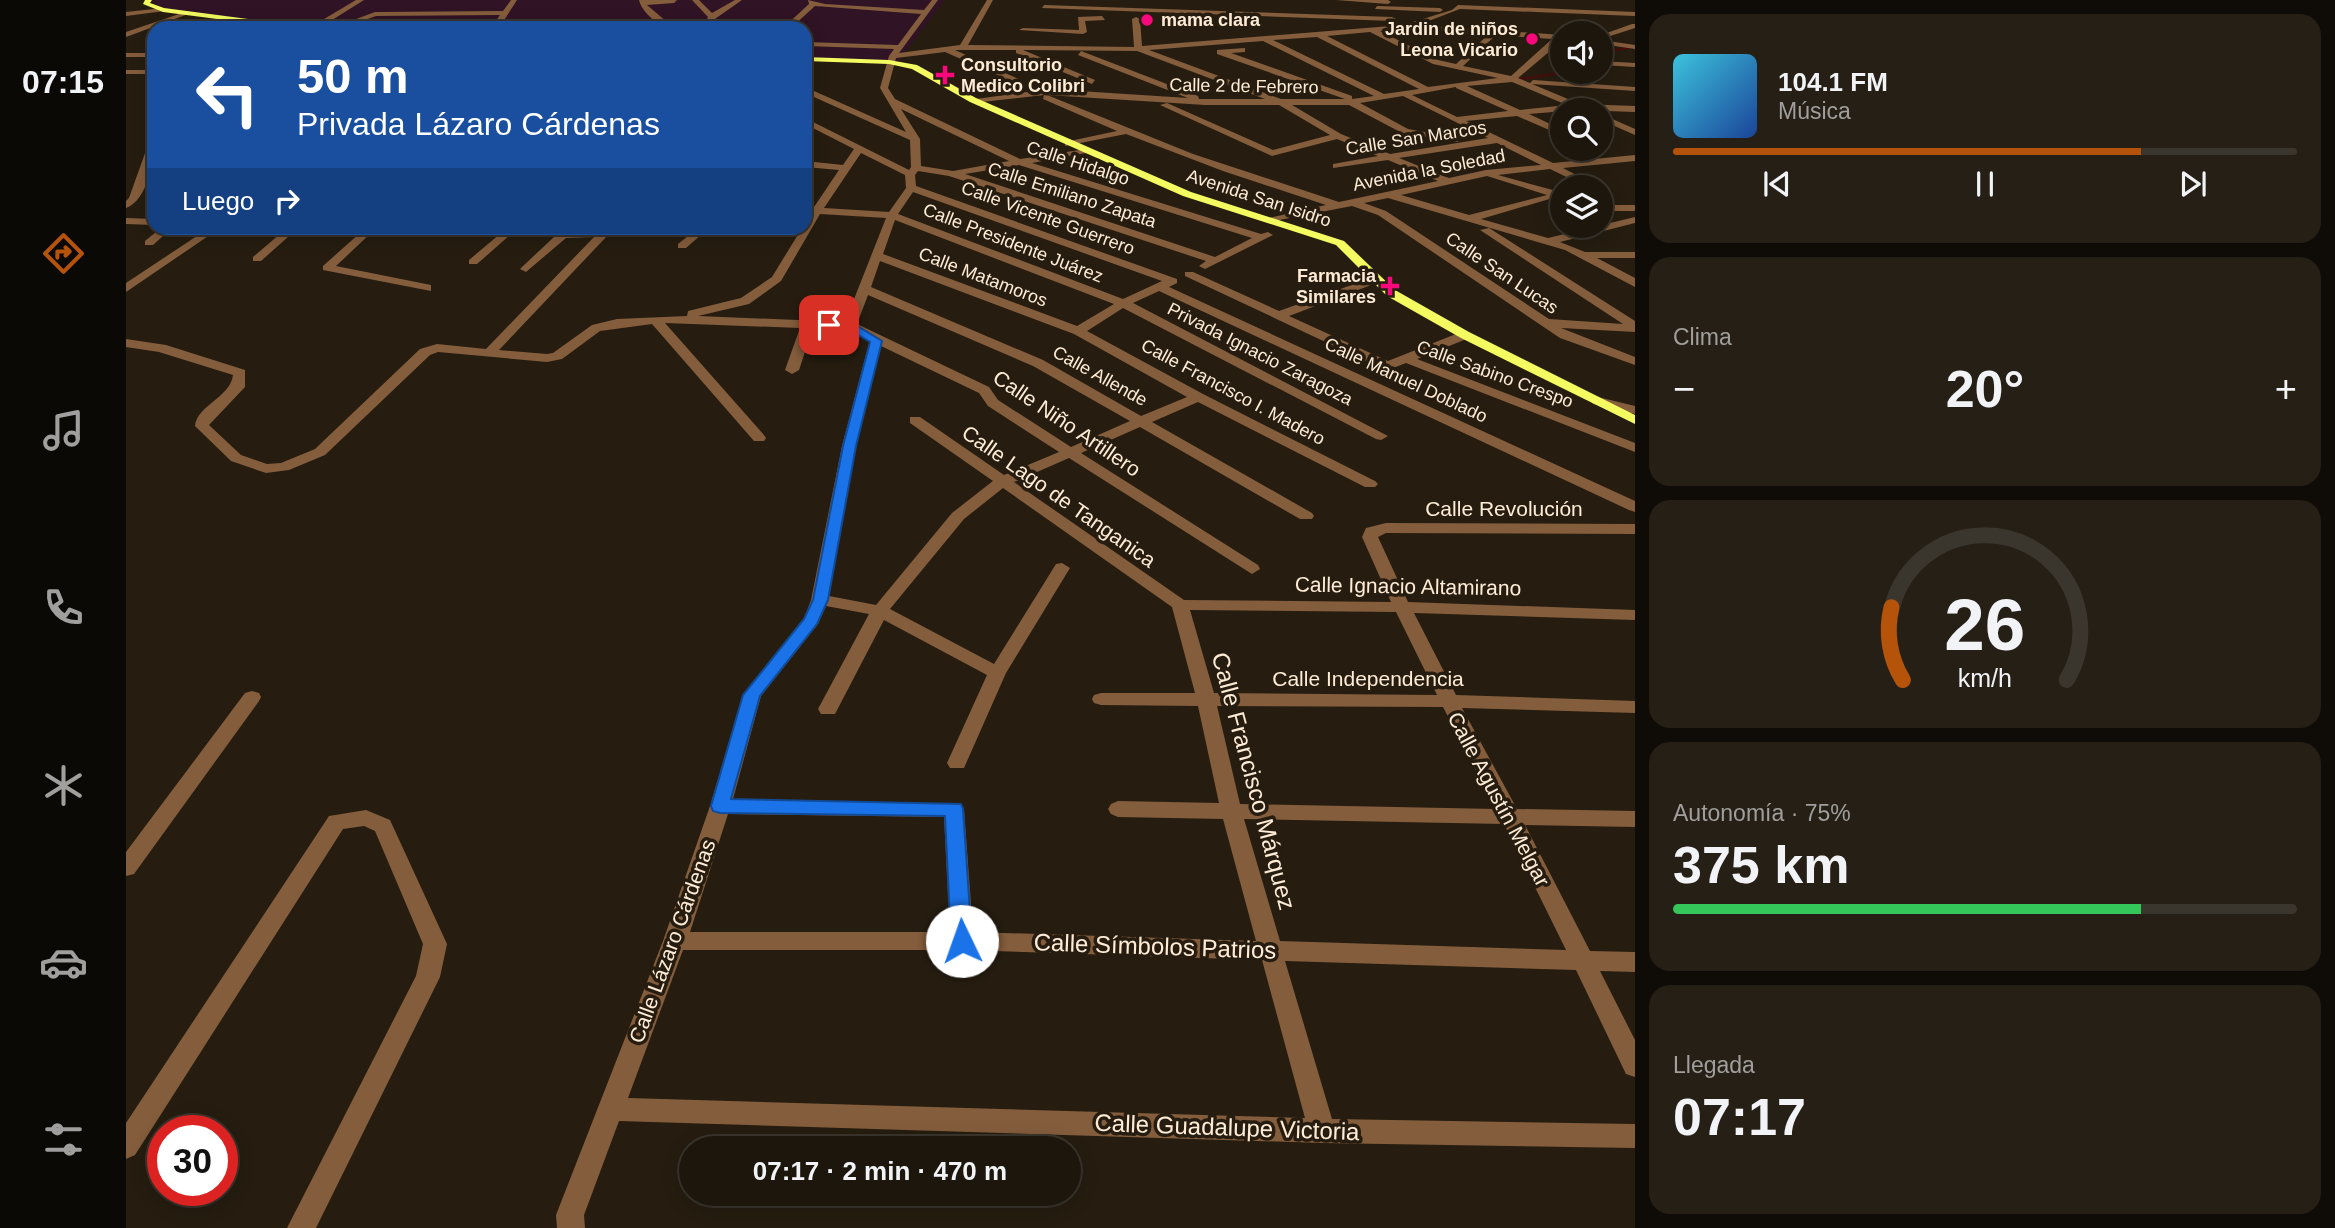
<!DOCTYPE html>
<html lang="es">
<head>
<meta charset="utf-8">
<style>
  body { margin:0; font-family:Arial,sans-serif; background:#251f15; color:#f1f3f6; height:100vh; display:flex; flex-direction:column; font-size:26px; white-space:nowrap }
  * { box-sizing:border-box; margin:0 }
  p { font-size:23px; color:#a09f9d }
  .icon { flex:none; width:38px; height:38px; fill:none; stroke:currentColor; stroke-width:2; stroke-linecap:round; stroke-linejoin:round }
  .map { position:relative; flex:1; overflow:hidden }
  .drawer { display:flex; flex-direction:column; gap:14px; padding:14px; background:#0f0c07; width:700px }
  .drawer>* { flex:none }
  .top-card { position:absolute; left:21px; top:21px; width:665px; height:214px; border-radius:21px; box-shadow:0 4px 18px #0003,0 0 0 2px #3a352d; background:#1a4fa0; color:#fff; overflow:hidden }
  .fabs { position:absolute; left:1424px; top:21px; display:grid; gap:14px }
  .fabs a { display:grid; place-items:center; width:63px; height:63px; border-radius:50%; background:#1c160c; box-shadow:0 4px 18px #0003,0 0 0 2px #3a352d; font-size:35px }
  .speed { position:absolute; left:21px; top:1115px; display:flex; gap:14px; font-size:35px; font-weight:700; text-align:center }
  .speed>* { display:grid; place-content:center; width:91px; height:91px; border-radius:50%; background:#1c160c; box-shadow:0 4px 18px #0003,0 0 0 2px #3a352d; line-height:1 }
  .speed .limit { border:10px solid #d22; background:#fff; color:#111 }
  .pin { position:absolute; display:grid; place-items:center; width:60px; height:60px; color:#fff; margin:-30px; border-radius:14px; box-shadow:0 4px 10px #0006 }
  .me { position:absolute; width:77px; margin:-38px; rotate:357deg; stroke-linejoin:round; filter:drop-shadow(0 0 5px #0008) }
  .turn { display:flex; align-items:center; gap:24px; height:147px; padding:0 35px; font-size:32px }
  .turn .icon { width:91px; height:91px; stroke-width:2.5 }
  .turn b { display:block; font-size:49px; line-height:60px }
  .then { display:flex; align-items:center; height:66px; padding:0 35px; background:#0003; gap:14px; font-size:26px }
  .big { font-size:52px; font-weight:700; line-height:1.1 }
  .drawer .widget { flex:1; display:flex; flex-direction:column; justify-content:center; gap:10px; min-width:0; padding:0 24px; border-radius:21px; background:#251f15 }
  .drawer .dial { align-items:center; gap:0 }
  .dial svg { height:182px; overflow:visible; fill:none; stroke:#3a352d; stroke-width:7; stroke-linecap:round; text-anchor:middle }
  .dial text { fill:#f1f3f6; stroke:none }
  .song { display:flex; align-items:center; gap:21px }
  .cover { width:84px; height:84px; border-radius:10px; background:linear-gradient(135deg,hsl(190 70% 55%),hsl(220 70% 35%)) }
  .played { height:7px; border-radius:4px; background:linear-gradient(90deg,#b45309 75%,#3a352d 75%) }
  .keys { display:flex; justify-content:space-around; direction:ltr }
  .heat { display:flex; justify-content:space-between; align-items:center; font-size:38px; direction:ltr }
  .charge { height:10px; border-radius:5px; background:linear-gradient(90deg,#34c759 75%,#3a352d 0) }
  .trip { position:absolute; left:553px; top:1136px; width:402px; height:70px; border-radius:35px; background:#1c160c; box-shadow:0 4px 18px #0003,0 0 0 2px #3a352d; font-weight:700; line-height:70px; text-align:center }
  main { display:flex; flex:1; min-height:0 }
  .tabs { display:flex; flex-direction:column; width:126px; justify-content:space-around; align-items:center; background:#0b0905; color:#a09f9d }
  .tabs .icon { width:49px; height:49px }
  .tabs .selected { color:#b45309 }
  .tabs b { font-size:32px; color:#f1f3f6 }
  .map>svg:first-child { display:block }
  .green { fill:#301325 }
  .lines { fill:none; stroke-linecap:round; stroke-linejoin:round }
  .stream { stroke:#430f0c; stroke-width:2.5 }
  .minor { fill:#845d3c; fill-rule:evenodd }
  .major { fill:#f3fb60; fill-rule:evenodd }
  .route { fill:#1a73e8; stroke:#114b97; stroke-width:2 }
  .poi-dot { fill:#f8087a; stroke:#261d10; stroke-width:2.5 }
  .labels { text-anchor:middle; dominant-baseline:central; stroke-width:7; stroke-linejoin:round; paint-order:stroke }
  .far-poi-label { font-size:18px; font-weight:bold; fill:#feecd6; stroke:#261d10; text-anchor:start }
  .far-street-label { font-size:18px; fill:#feecd6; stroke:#261d10 }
  .street-label { font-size:21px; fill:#feecd6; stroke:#261d10 }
  .near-street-label { font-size:24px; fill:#feecd6; stroke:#261d10 }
</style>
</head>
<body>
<main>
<nav class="tabs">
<b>07:15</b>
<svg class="icon selected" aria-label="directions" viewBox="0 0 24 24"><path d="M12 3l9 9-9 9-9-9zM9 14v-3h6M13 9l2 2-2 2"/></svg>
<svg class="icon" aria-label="music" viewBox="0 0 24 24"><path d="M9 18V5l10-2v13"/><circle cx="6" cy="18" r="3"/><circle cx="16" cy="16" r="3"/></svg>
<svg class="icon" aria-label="phone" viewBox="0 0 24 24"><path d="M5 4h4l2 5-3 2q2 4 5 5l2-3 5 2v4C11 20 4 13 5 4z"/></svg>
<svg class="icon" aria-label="climate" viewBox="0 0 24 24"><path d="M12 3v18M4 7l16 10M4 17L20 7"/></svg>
<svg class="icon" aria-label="car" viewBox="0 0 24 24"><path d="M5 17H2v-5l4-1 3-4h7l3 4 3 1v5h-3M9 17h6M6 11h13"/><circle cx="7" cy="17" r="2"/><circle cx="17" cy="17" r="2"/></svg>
<svg class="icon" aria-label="filters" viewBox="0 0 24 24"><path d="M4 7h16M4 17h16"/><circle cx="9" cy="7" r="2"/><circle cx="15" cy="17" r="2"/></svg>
</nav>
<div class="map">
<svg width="1509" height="1228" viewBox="0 0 1509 1228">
  <rect width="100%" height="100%" fill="#261d10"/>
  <polygon class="green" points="22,0 819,0 770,64 679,61 679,28 285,28 162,24 38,10"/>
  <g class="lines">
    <g class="stream">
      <polyline points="1475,53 1506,47"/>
      <polyline points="1389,80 1442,72"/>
    </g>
    <g class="minor">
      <polygon points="230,0 238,0 195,27 188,25"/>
      <polygon points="385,0 391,0 373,28 365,28 374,15 250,16 217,28 206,28 249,12 377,11"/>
      <path d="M 513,0 L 551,0 L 548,3 L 521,5 L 548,28 C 534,28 516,13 513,0 Z"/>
      <polygon points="566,0 573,0 586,13 609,0 616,0 586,21 595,28 586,28 579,23 582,17"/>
      <path d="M 682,0 L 699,4 L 798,10 L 806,0 L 812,0 L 773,53 L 834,45 L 861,0 L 867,0 L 842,45 L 1008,47 L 1006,19 L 1010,17 L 1014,19 L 1016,46 L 1277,25 L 1326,10 L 1332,5 L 1509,12 L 1509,16 L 1334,9 L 1292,25 L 1436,35 L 1437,40 L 1392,78 L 1404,83 L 1407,80 L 1509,87 L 1509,91 L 1406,84 L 1454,104 L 1509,106 L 1509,112 L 1451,110 L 1403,114 L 1437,130 L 1437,136 L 1391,116 L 1340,121 L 1427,163 L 1509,155 L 1509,161 L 1437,168 L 1473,187 L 1461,187 L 1424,169 L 1372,175 L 1434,192 L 1437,195 L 1355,219 L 1422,238 L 1509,217 L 1509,223 L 1434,242 L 1459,252 L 1509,252 L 1509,258 L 1471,258 L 1509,278 L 1509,287 L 1439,250 L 1262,198 L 1238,203 L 1260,211 L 1423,319 L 1497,324 L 1354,230 L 1363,228 L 1509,321 L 1509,332 L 1435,328 L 1509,357 L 1509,365 L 1434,338 L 1252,215 L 1226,206 L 1143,222 L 1143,218 L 1200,205 L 1097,171 L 1000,134 L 939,146 L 939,142 L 991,131 L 917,99 L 918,95 L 847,103 L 843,100 L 922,89 L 1062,98 L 952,55 L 955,51 L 1072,96 L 1073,99 L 1139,99 L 1011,51 L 897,50 L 969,80 L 966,84 L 890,53 L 890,50 L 829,50 L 897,81 L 894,85 L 819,52 L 770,58 L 762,88 L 769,99 L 894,159 L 960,149 L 960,153 L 906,163 L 1135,234 L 1142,232 L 1147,235 L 1079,269 L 1073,266 L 1080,261 L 823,176 L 792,171 L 789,175 L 790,186 L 1051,279 L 1051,283 L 1043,287 L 1509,501 L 1509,512 L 1503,510 L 1033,291 L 1007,303 L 1262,436 L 1255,440 L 1250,439 L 997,308 L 961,331 L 1077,394 L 1249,481 L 1252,484 L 1249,487 L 1239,487 L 1072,402 L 1026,422 L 1186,513 L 1188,516 L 1186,519 L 1174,519 L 1014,427 L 955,453 L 1132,565 L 1134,569 L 1126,574 L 943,458 L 888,482 L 1058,600 L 1265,602 L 1236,537 L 1240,528 L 1260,523 L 1509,524 L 1509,534 L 1260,533 L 1252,537 L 1282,602 L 1509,610 L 1509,620 L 1288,613 L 1330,695 L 1509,701 L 1509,713 L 1336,708 L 1391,809 L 1509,811 L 1509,827 L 1399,825 L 1464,951 L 1509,952 L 1509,972 L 1474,971 L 1509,1040 L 1509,1077 L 1500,1074 L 1450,970 L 1159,961 L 1206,1119 L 1509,1124 L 1509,1148 L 1196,1143 L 493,1121 L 458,1215 L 459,1228 L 431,1228 L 430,1215 L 537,941 L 584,806 L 617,695 L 678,619 L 685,600 L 716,446 L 744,340 L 722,330 L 687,328 L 673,370 L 666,374 L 659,370 L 674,328 L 539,323 L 638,435 L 640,438 L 638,441 L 628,441 L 526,324 L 474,331 L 436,359 L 421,362 L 312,352 L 304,355 L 199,455 L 163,470 L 140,473 L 105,461 L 69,426 C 71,405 104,398 107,375 L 33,352 L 0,347 L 0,339 L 40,345 L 119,370 L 119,387 L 83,425 L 115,455 L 141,464 L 155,463 L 189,449 L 294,349 L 311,344 L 360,349 L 468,237 L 440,238 L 400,272 L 394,269 L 396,267 L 428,237 L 410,233 L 400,228 L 452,231 L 506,228 L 482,235 L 373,350 L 421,354 L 427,353 L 466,325 L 491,319 L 561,316 L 562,311 L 615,298 L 646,277 L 676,228 L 679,228 L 684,213 L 679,213 L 679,207 L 688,207 L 713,170 L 679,167 L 679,161 L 717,165 L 728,149 L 679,124 L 679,118 L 783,170 L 785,167 L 784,140 L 679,93 L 679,87 L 780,132 L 754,88 L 763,56 L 768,49 L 679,46 L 679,42 L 772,45 L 795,14 L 689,6 L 665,28 L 657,28 L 683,4 ZM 1287,27 L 1290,29 L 1362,35 L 1330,64 L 1312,60 L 1254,31 ZM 1244,32 L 1307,64 L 1372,78 L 1302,87 L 1201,36 ZM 1370,35 L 1426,39 L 1385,76 L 1337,66 ZM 1191,37 L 1293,89 L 1258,94 L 1147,40 ZM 1137,41 L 1248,96 L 1226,99 L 1226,96 L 1105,53 L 1119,52 L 1119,48 L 1091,50 L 1091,54 L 1219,99 L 1155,99 L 1023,50 ZM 1386,82 L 1441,105 L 1394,110 L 1341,86 ZM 1330,87 L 1330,88 L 1382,111 L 1331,117 L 1286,95 ZM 921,95 L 1079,105 L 1153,105 L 1204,135 L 1147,150 L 1041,103 L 1034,105 L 1146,156 L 1211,139 L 1252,156 L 1207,164 L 1207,168 L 1262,160 L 1312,181 L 1213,202 L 1067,154 ZM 1277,96 L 1362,138 L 1264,154 L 1215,134 L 1166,105 L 1223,105 L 1276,133 L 1332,142 L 1332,138 L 1282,129 L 1234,103 ZM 775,109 L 883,161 L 827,171 L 795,166 L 794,139 ZM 1371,143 L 1415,165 L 1360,170 L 1323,178 L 1273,158 ZM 735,153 L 779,175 L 780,188 L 763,212 L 698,208 ZM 893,165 L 1126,238 L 1089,257 L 839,174 ZM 1361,176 L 1421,195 L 1343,215 L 1275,195 ZM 787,192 L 1036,281 L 997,299 L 772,214 ZM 694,214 L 760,218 L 719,322 L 572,316 L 623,304 L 655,281 ZM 769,220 L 988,304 L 951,326 L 757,254 ZM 754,261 L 948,334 L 1061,397 L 1015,416 L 917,360 L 745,287 ZM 742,295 L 907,366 L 1004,421 L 945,447 L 872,400 L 863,387 L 731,324 ZM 755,346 L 853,393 L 862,406 L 933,452 L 878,475 L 794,417 L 784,417 L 784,423 L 867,481 L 826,513 L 750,605 L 703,596 L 730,446 ZM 877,488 L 1046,607 L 1069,693 L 975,693 L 968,695 L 966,699 L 968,703 L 975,705 L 1072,706 L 1093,803 L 992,801 L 985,804 L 982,809 L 985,814 L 992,817 L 1097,819 L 1130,941 L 847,932 L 838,809 L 835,804 L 607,799 L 635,696 L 692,624 L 700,606 L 743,614 L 692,709 L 695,714 L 709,714 L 758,620 L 861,675 L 821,763 L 824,768 L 838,768 L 880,673 L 944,568 L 936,563 L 930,564 L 868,664 L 764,609 L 838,519 ZM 1064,610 L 1270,612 L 1311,695 L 1088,693 ZM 1091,706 L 1317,707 L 1370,809 L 1114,804 ZM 602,814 L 818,817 L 824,932 L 564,932 ZM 1118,819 L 1378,824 L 1440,950 L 1154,941 ZM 557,950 L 836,950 L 1136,960 L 1179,1118 L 502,1098 Z"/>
      <polygon points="1210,0 1262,0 1265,2 1262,4"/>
      <polygon points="918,5 1266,17 1270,19 1266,21 916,8"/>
      <polygon points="1251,6 1314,8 1317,10 1314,12 1249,9"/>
      <polygon points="37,8 39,11 0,16 0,12"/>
      <polygon points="59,12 65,13 0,37 0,32"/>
      <polygon points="976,16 979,20 959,21 961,32 957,34 893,30 897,28 953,30 952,17"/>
      <polygon points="159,22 166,24 161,28 152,28"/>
      <polygon points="1506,24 1509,24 1509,28 1475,39 1475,35"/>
      <polygon points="1475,40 1509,45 1509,49 1475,44"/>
      <rect x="0" y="53" width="28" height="4"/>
      <polygon points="1475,61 1509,63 1509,67 1475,65"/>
      <rect x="0" y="70" width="28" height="4"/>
      <polygon points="1475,114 1509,129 1509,135 1475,120"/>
      <path d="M 28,139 C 28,160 22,200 0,208 L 0,201 L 3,198 L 23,142 Z"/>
      <rect x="1475" y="205" width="34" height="6"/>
      <polygon points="0,218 28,219 28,225 0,224"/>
      <polygon points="35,228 46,228 27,245 19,245 19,241"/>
      <polygon points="83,228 94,228 0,292 0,283"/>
      <polygon points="161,228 172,228 135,261 127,261 127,257"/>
      <polygon points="228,228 240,228 246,232 210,266 305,285 305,291 197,270 197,266 234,233"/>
      <polygon points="381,228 392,228 351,264 343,264 343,260"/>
      <polygon points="572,228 583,228 560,248 552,248 552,244"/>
      <polygon points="1059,272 1067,272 1153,311 1245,278 1253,278 1253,282 1163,316 1262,361 1335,332 1343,332 1343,338 1291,359 1509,443 1509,452 1280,363 1262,370 1257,369 1059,276"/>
      <polygon points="1472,397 1509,406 1509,414 1467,404 1465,401"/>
      <polygon points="126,691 133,693 135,697 133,701 8,874 0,876 0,852 119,693"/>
      <polygon points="240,810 264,820 321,944 314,977 190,1228 161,1228 290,976 297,944 249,831 238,826 217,829 9,1155 0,1159 0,1123 203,816"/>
    </g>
    <g class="major">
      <polygon points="19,0 26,0 24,3 38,8 122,19 347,28 122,23 37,12 17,4"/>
      <polygon points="679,57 763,60 791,65 850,98 1065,192 1218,241 1269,290 1343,332 1509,415 1509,424 1335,338 1261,296 1210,245 1057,196 844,102 786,69 763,64 679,61"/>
    </g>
  </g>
  <polygon class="route" points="703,322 728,324 756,341 730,446 702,600 691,624 634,696 605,799 835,804 837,809 846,941 843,947 836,949 828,947 825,941 819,816 594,813 587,811 585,806 617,695 678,619 687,600 717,446 744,342 722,329 699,328 698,325"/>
  <g class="poi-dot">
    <circle cx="1021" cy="20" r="7"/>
    <circle cx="1406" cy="39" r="7"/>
    <path d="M815.5 64.5h7v7h7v7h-7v7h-7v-7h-7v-7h7z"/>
    <path d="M1260.5 275.5h7v7h7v7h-7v7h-7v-7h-7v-7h7z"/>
  </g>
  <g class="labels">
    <g class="far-poi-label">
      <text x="1035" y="20">mama clara</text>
      <text x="1392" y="29" text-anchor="end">Jardin de niños<tspan x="1392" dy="21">Leona Vicario</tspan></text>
      <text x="835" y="65">Consultorio<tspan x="835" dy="21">Medico Colibri</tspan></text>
      <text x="1250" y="276" text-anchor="end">Farmacia<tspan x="1250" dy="21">Similares</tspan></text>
    </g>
    <g class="far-street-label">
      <text transform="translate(1118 86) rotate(1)">Calle 2 de Febrero</text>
      <text transform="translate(1290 138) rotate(-9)">Calle San Marcos</text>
      <text transform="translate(952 163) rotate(18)">Calle Hidalgo</text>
      <text transform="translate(1303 170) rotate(-11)">Avenida la Soledad</text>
      <text transform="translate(946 195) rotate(18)">Calle Emiliano Zapata</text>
      <text transform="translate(1133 198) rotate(18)">Avenida San Isidro</text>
      <text transform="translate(922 218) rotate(20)">Calle Vicente Guerrero</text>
      <text transform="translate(887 243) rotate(21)">Calle Presidente Juárez</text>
      <text transform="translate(1376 273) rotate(34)">Calle San Lucas</text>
      <text transform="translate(857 277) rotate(21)">Calle Matamoros</text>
      <text transform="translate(1134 354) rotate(27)">Privada Ignacio Zaragoza</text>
      <text transform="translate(1369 374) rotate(20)">Calle Sabino Crespo</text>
      <text transform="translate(974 376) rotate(29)">Calle Allende</text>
      <text transform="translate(1280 380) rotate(25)">Calle Manuel Doblado</text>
      <text transform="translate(1107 392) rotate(28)">Calle Francisco I. Madero</text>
    </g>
    <g class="street-label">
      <text transform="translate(941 423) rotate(34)">Calle Niño Artillero</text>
      <text transform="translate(933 496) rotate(35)">Calle Lago de Tanganica</text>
      <text x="1378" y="508">Calle Revolución</text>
      <text transform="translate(1282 586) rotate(1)">Calle Ignacio Altamirano</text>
      <text x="1242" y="678">Calle Independencia</text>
      <text transform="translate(1373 799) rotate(62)">Calle Agustín Melgar</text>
      <text transform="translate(546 941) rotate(-70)">Calle Lázaro Cárdenas</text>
    </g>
    <g class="near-street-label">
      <text transform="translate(1128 781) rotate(75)">Calle Francisco Márquez</text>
      <text transform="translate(1029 946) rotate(2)">Calle Símbolos Patrios</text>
      <text transform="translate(1101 1127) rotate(2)">Calle Guadalupe Victoria</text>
    </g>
  </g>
</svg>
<div class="fabs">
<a><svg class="icon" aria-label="sound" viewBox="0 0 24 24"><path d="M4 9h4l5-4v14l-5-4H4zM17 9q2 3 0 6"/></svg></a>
<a><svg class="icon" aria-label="search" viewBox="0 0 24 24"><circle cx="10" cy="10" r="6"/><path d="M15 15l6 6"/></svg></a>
<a><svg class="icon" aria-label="layers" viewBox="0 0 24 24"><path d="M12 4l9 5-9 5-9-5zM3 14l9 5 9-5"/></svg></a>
</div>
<div class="speed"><div class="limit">30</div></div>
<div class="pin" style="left:703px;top:325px;background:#d93025"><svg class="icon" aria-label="arrive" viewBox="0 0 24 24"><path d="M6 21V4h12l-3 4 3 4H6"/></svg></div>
<svg class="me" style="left:836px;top:941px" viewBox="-20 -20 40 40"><circle r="19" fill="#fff"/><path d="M0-13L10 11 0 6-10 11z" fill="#1a73e8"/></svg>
<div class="trip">07:17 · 2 min · 470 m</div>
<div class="top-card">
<div class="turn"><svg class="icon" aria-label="left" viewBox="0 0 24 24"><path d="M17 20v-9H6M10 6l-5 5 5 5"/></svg><div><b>50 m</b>Privada Lázaro Cárdenas</div></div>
<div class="then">Luego<svg class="icon" aria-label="right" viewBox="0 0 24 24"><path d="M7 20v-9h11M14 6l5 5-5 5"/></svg></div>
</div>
</div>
<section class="drawer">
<div class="widget">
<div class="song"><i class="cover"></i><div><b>104.1 FM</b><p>Música</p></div></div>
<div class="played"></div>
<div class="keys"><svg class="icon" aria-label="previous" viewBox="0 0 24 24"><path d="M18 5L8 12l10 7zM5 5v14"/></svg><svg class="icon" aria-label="pause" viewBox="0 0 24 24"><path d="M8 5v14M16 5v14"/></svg><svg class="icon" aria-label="next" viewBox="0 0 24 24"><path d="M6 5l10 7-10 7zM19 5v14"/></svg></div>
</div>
<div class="widget"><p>Clima</p>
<div class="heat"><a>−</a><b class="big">20°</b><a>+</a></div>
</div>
<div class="widget dial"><svg viewBox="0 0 100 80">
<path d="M14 69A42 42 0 1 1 86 69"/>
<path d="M14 69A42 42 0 0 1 9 37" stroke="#b45309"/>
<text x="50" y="56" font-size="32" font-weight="700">26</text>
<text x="50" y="72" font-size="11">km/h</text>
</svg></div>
<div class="widget"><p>Autonomía · 75%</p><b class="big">375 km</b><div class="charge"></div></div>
<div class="widget"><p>Llegada</p><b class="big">07:17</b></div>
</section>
</main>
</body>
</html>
